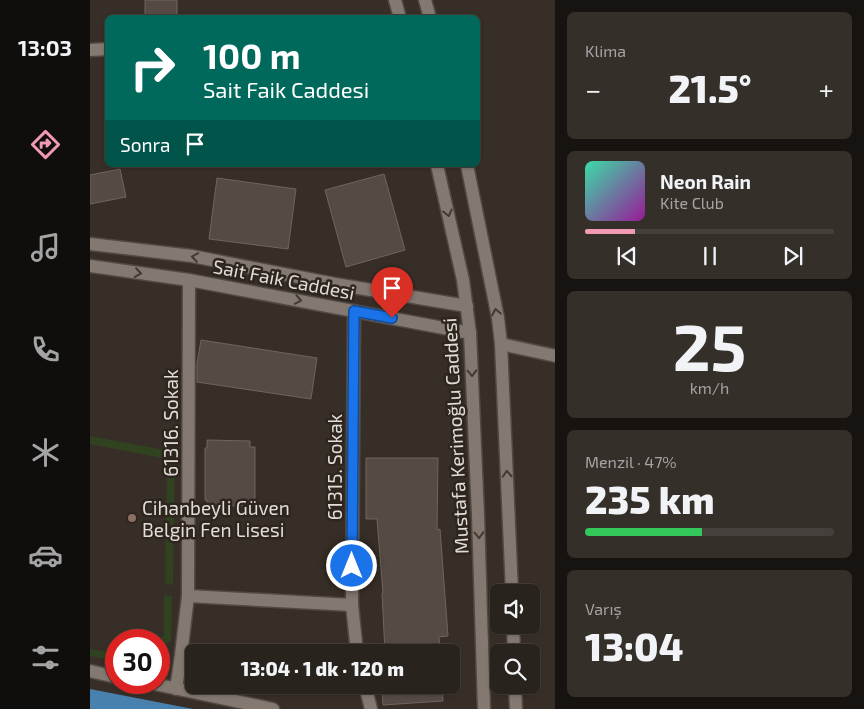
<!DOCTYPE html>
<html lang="tr">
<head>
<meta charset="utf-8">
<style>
  body { margin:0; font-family:"Exo 2",sans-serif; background:#352f2a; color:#f1f3f6; height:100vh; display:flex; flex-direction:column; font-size:19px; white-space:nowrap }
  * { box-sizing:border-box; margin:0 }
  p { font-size:16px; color:#a5a4a4 }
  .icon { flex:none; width:28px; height:28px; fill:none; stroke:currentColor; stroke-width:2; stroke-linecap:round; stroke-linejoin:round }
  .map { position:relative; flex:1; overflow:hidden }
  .drawer { display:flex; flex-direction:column; gap:12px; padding:12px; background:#171310; width:309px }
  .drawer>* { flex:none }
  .banner { position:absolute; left:15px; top:15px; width:375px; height:152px; border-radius:8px; box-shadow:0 1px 4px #0004,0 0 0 1px #45403b; background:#00695c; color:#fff; overflow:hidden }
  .buttons { position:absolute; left:400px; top:584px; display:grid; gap:10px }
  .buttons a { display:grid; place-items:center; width:50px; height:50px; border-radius:8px; background:#29231d; box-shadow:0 1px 4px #0004,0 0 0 1px #45403b; font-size:25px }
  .speed { position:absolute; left:15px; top:629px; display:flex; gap:10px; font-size:25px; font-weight:700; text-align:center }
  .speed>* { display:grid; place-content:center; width:65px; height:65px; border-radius:50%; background:#29231d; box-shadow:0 1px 4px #0004,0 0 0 1px #45403b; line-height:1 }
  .speed .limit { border:8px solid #d22; background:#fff; color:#111 }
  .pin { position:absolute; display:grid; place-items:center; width:42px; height:42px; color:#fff; margin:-51px -21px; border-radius:50% 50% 50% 0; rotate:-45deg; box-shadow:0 0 5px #0007 }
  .pin .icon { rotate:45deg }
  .me { position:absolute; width:55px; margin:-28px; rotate:0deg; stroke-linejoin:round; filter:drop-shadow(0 0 4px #0008) }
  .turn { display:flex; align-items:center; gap:18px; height:105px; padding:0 15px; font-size:22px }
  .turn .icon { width:65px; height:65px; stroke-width:2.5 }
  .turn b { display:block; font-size:35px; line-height:42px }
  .then { display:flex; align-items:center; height:48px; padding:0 15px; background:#0003; gap:10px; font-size:19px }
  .big { font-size:38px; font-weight:800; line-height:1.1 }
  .drawer .widget { flex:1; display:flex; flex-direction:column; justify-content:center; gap:8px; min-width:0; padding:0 18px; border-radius:8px; background:#352f2a }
  .drawer .dial { align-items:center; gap:0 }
  .dial b { font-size:65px; line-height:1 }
  .song { display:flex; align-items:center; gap:15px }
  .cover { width:60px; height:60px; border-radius:8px; background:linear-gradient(135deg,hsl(160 70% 55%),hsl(300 70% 35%)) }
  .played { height:5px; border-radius:2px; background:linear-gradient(90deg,#f09ab4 20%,#45403b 20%) }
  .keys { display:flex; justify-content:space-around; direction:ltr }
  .heat { display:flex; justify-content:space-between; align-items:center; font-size:28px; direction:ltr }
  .charge { height:8px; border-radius:4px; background:linear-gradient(90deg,#34c759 47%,#45403b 0) }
  .trip { position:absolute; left:95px; top:644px; width:275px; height:50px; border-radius:8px; background:#29231d; box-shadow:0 1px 4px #0004,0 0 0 1px #45403b; font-weight:800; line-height:50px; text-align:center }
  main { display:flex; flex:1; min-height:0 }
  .tabs { display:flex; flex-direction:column; width:90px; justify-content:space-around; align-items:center; background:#100e0c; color:#a5a4a4 }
  .tabs .icon { width:35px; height:35px }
  .tabs .current { color:#f09ab4 }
  .tabs b { font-size:22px; color:#f1f3f6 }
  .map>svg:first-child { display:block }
  .green { fill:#30421f }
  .water { fill:#4981ae }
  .building { fill:#564a45; stroke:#716460 }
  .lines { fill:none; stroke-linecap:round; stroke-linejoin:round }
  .minor-casing { stroke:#514a44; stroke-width:15 }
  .tertiary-casing { stroke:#514a44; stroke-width:15 }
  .secondary-casing { stroke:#514a44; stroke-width:15 }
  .minor { stroke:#837970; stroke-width:12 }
  .tertiary { stroke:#837970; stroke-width:12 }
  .secondary { stroke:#837970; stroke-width:12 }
  .oneway { stroke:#423a32 }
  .route-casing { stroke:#114b97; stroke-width:12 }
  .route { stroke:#1a73e8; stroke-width:9 }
  .education-dot { fill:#8d6e63; stroke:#2d251e; stroke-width:2 }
  .labels { text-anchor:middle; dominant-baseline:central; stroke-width:5; stroke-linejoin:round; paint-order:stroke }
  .street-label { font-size:19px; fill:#e1dcd7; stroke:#2d251e }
  .poi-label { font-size:19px; fill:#e1dcd7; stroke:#2d251e; text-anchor:start }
</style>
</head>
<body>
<main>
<nav class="tabs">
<b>13:03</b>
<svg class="icon current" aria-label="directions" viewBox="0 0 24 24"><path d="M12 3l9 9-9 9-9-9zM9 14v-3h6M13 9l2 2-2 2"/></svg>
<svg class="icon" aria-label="music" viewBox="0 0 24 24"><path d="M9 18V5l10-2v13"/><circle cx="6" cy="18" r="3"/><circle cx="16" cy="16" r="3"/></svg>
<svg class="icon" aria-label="phone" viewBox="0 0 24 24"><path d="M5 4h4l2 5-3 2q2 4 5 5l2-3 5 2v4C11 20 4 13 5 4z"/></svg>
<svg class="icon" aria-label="climate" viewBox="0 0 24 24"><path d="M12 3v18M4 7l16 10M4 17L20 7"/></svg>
<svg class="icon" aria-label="car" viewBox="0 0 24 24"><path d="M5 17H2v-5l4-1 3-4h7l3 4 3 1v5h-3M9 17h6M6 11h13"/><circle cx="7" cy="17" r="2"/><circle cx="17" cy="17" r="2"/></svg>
<svg class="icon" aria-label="filters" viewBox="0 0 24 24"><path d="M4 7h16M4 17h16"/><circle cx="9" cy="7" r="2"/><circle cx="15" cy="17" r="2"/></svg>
</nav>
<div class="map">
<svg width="466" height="709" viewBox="0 0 466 709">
  <rect width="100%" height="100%" fill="#372f27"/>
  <g class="green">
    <polygon points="0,436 85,452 83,585 75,584 77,459 0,444"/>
    <polygon points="74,595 82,596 81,640 69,651 69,640 74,635"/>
    <polygon points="0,649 26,653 26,660 0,656"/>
  </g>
  <polygon class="water" points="0,689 103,709 0,709"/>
  <g class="building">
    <rect x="55" y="0" width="32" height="18"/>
    <polygon points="30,169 36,197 0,204 0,175"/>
    <polygon points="294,174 315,250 256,267 235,190"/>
    <polygon points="127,178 206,189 198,249 119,239"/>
    <polygon points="111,340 227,358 221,399 107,382 107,364"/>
    <polygon points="117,440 160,441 160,447 165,447 165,501 160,502 160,506 117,506 117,500 115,500 115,448 117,448"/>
    <polygon points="276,458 348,458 347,530 350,529 358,636 349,637 350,652 295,652 292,593 293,593 287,519 276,519"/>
    <polygon points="292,685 352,685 353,701 293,705"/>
  </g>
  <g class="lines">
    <defs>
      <g id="minor">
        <polyline points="0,50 18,49"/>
        <polyline points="264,311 262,605 267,652"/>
        <polyline points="98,596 262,605"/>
        <polyline points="0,671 26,677"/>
        <polyline points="55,682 183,709"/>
        <polyline points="275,685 281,709"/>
        <polyline points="86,689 91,655 98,596 99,280"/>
      </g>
      <g id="tertiary">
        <polyline points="0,244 102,256 245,284 377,306"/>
        <polyline points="0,266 99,280 380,333"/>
        <polyline points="411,344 466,356"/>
      </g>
      <g id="secondary">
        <polyline points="305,0 310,18"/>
        <polyline points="335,0 340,18"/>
        <polyline points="347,165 373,280 380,333 388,515 394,709"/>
        <polyline points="377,165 408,318 411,344 422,592"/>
        <polyline points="423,625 424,652"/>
        <polyline points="425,685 426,709"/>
      </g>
    </defs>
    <use href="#minor" class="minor-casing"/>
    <use href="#tertiary" class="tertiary-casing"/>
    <use href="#secondary" class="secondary-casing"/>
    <use href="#minor" class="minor"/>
    <use href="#tertiary" class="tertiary"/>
    <use href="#secondary" class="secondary"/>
  </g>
  <defs><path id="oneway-chevron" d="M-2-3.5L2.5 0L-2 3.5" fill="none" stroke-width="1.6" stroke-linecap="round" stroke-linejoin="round" transform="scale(1.25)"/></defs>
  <g class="oneway">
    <use href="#oneway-chevron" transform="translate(358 213) rotate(77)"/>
    <use href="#oneway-chevron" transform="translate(105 257) rotate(-171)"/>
    <use href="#oneway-chevron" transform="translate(48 273) rotate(8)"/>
    <use href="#oneway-chevron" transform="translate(208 300) rotate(11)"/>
    <use href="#oneway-chevron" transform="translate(406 312) rotate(-101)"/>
    <use href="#oneway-chevron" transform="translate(382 373) rotate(88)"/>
    <use href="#oneway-chevron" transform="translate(417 474) rotate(-93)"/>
    <use href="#oneway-chevron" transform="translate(389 535) rotate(88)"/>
  </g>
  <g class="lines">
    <defs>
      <polyline id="route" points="262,566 264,311 302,318"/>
    </defs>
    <use href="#route" class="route-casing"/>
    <use href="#route" class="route"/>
  </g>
  <circle class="education-dot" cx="42" cy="518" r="5"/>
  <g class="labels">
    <g class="street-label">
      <text transform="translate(194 279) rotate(11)">Sait Faik Caddesi</text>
      <text transform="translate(80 423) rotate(-90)">61316. Sokak</text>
      <text transform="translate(365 436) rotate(-93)">Mustafa Kerimoğlu Caddesi</text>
      <text transform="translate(244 467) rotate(-90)">61315. Sokak</text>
    </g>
    <g class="poi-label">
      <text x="52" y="507">Cihanbeyli Güven<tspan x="52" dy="22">Belgin Fen Lisesi</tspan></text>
    </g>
  </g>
</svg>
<div class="buttons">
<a><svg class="icon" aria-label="sound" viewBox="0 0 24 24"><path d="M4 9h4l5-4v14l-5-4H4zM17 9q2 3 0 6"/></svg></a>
<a><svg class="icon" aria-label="search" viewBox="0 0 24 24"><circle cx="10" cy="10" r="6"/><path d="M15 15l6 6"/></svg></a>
</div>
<div class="speed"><div class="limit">30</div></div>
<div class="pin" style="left:302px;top:318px;background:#d93025"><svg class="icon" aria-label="arrive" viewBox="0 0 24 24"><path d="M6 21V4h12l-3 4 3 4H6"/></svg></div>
<svg class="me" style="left:262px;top:566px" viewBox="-20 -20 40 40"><circle r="17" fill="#1a73e8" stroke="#fff" stroke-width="3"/><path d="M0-11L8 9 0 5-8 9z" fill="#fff"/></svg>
<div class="trip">13:04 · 1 dk · 120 m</div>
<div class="banner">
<div class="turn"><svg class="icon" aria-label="right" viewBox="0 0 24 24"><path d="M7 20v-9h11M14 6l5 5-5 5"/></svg><div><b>100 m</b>Sait Faik Caddesi</div></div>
<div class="then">Sonra<svg class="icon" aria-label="arrive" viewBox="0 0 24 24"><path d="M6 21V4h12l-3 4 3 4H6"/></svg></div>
</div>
</div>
<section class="drawer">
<div class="widget"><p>Klima</p>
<div class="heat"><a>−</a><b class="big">21.5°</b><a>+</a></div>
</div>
<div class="widget">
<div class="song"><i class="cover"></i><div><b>Neon Rain</b><p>Kite Club</p></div></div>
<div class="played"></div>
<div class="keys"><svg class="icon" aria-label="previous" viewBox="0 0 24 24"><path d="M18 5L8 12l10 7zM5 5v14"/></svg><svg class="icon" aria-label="pause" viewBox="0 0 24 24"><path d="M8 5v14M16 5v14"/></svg><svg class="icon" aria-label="next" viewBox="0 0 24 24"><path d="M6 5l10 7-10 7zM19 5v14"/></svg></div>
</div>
<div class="widget dial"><b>25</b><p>km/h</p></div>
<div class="widget"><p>Menzil · 47%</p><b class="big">235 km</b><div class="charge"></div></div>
<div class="widget"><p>Varış</p><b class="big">13:04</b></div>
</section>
</main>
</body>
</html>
